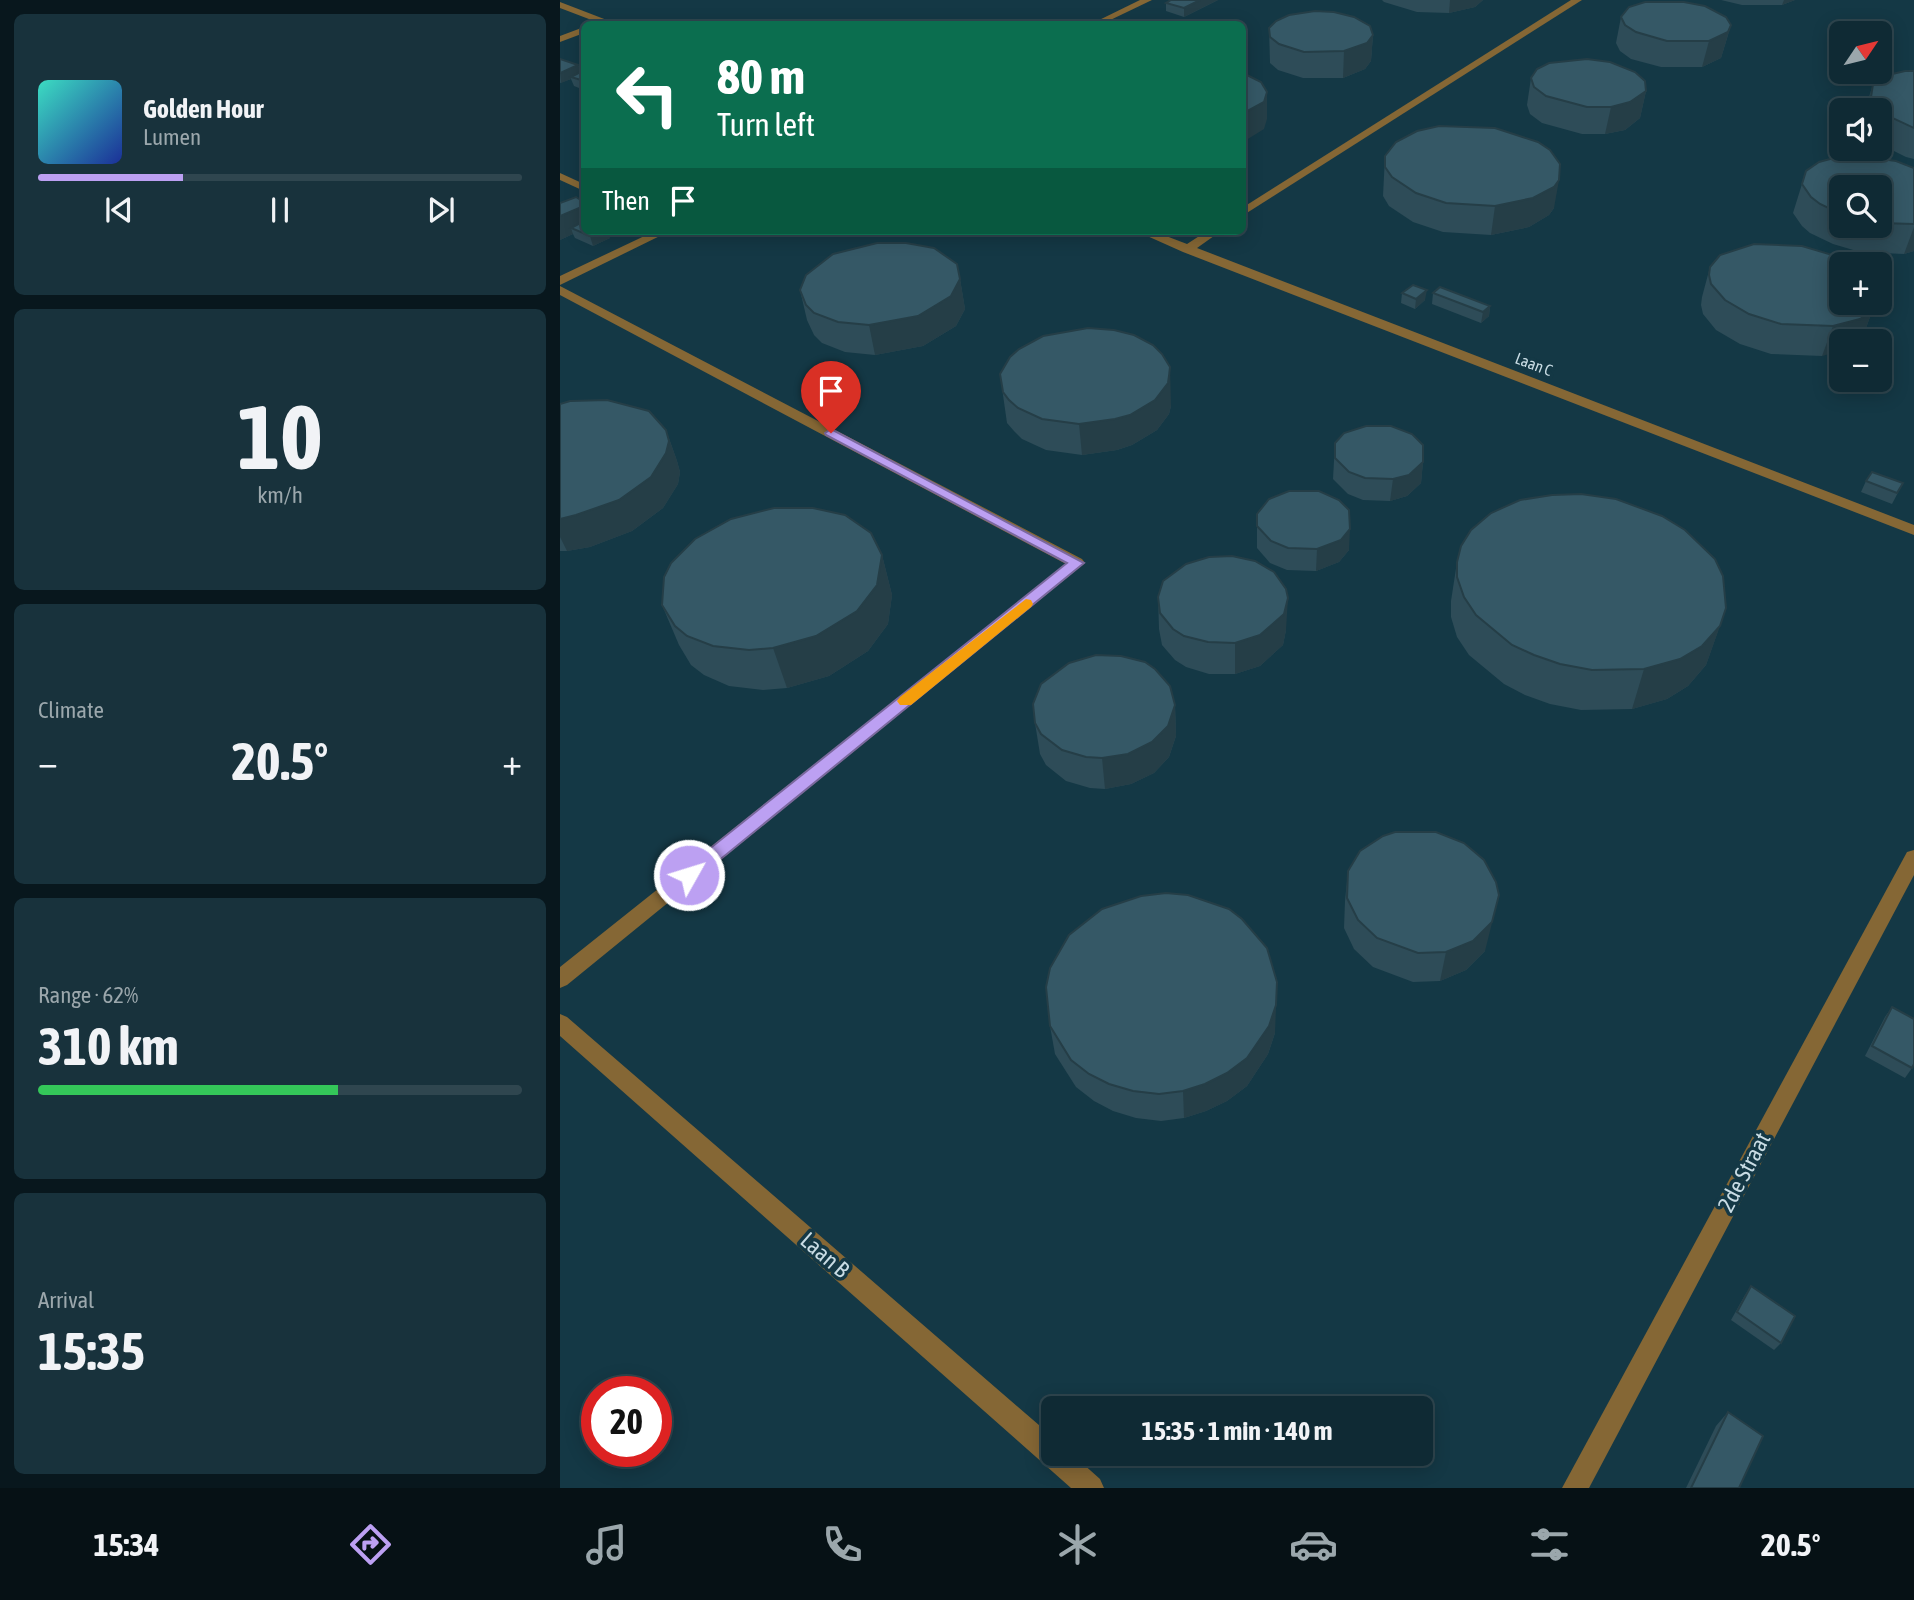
<!DOCTYPE html>
<html lang="en">
<head>
<meta charset="utf-8">
<style>
  body { margin:0; font-family:"Asap Condensed",sans-serif; background:#18323c; color:#f1f3f6; height:100vh; display:flex; flex-direction:column; font-size:26px; white-space:nowrap }
  * { box-sizing:border-box; margin:0 }
  p { font-size:23px; color:#9ba7ac }
  .icon { flex:none; width:38px; height:38px; fill:none; stroke:currentColor; stroke-width:2; stroke-linecap:round; stroke-linejoin:round }
  .map { position:relative; flex:1; overflow:hidden }
  .panel { display:flex; flex-direction:column; gap:14px; padding:14px; background:#08171d; width:560px }
  .panel>* { flex:none }
  .guide { position:absolute; left:21px; top:21px; width:665px; height:214px; border-radius:10px; box-shadow:0 4px 18px #0003,0 0 0 2px #2f464f; background:#0b6e4f; color:#fff; overflow:hidden }
  .needle { width:46px; rotate:55deg }
  .fabs { position:absolute; left:1269px; top:21px; display:grid; gap:14px }
  .fabs a { display:grid; place-items:center; width:63px; height:63px; border-radius:10px; background:#0f2a34; box-shadow:0 4px 18px #0003,0 0 0 2px #2f464f; font-size:35px }
  .speed { position:absolute; left:21px; top:1376px; display:flex; gap:14px; font-size:35px; font-weight:700; text-align:center }
  .speed>* { display:grid; place-content:center; width:91px; height:91px; border-radius:50%; background:#0f2a34; box-shadow:0 4px 18px #0003,0 0 0 2px #2f464f; line-height:1 }
  .speed .limit { border:10px solid #d22; background:#fff; color:#111 }
  .pin { position:absolute; display:grid; place-items:center; width:60px; height:60px; color:#fff; margin:-72px -30px; border-radius:50% 50% 50% 0; rotate:-45deg; box-shadow:0 0 7px #0007 }
  .pin .icon { rotate:45deg }
  .me { position:absolute; width:77px; margin:-38px; rotate:51deg; stroke-linejoin:round; filter:drop-shadow(0 0 5px #0008) }
  .turn { display:flex; align-items:center; gap:24px; height:147px; padding:0 21px; font-size:32px }
  .turn .icon { width:91px; height:91px; stroke-width:2.5 }
  .turn b { display:block; font-size:49px; line-height:60px }
  .then { display:flex; align-items:center; height:66px; padding:0 21px; background:#0003; gap:14px; font-size:26px }
  .big { font-size:52px; font-weight:700; line-height:1.1 }
  .panel .card { flex:1; display:flex; flex-direction:column; justify-content:center; gap:10px; min-width:0; padding:0 24px; border-radius:10px; background:#18323c }
  .panel .dial { align-items:center; gap:0 }
  .dial b { font-size:91px; line-height:1 }
  .song { display:flex; align-items:center; gap:21px }
  .cover { width:84px; height:84px; border-radius:10px; background:linear-gradient(135deg,hsl(170 70% 55%),hsl(230 70% 35%)) }
  .played { height:7px; border-radius:4px; background:linear-gradient(90deg,#bca0f2 30%,#2f464f 30%) }
  .keys { display:flex; justify-content:space-around; direction:ltr }
  .heat { display:flex; justify-content:space-between; align-items:center; font-size:38px; direction:ltr }
  .charge { height:10px; border-radius:5px; background:linear-gradient(90deg,#34c759 62%,#2f464f 0) }
  .trip { position:absolute; left:481px; top:1396px; width:392px; height:70px; border-radius:10px; background:#0f2a34; box-shadow:0 4px 18px #0003,0 0 0 2px #2f464f; font-weight:700; line-height:70px; text-align:center }
  .tabs { display:flex; height:112px; justify-content:space-around; align-items:center; background:#061115; color:#9ba7ac }
  .tabs .icon { width:49px; height:49px }
  .tabs .active { color:#bca0f2 }
  .tabs b { font-size:32px; color:#f1f3f6 }
  main { display:flex; flex:1; min-height:0 }
  .map>svg:first-child { display:block }
  .lines { fill:none; stroke-linecap:round; stroke-linejoin:round }
  .minor { fill:#856735; fill-rule:evenodd }
  .wall { fill:#2e4c58; fill-rule:evenodd }
  .shaded-wall { fill:#253e47 }
  .building { fill:#355866; stroke:#253e47; stroke-width:2 }
  .route { fill:#bca0f2; stroke:#7a689d; stroke-width:2 }
  .slow { fill:#f59e0b }
  .labels { text-anchor:middle; dominant-baseline:central; stroke-width:7; stroke-linejoin:round; paint-order:stroke }
  .far-street-label { font-size:16px; fill:#c9dce4; stroke:#143845 }
  .near-street-label { font-size:23px; fill:#c9dce4; stroke:#143845 }
</style>
</head>
<body>
<main>
<section class="panel">
<div class="card">
<div class="song"><i class="cover"></i><div><b>Golden Hour</b><p>Lumen</p></div></div>
<div class="played"></div>
<div class="keys"><svg class="icon" aria-label="previous" viewBox="0 0 24 24"><path d="M18 5L8 12l10 7zM5 5v14"/></svg><svg class="icon" aria-label="pause" viewBox="0 0 24 24"><path d="M8 5v14M16 5v14"/></svg><svg class="icon" aria-label="next" viewBox="0 0 24 24"><path d="M6 5l10 7-10 7zM19 5v14"/></svg></div>
</div>
<div class="card dial"><b>10</b><p>km/h</p></div>
<div class="card"><p>Climate</p>
<div class="heat"><a>−</a><b class="big">20.5°</b><a>+</a></div>
</div>
<div class="card"><p>Range · 62%</p><b class="big">310 km</b><div class="charge"></div></div>
<div class="card"><p>Arrival</p><b class="big">15:35</b></div>
</section>
<div class="map">
<svg width="1354" height="1488" viewBox="0 0 1354 1488">
  <rect width="100%" height="100%" fill="#143845"/>
  <g class="lines">
    <g class="minor">
      <polygon points="580,0 592,0 542,24 531,24"/>
      <polygon points="1011,0 1022,0 682,216 682,208"/>
      <polygon points="0,2 52,22 54,24 42,24 0,8"/>
      <polygon points="24,27 24,33 0,42 0,36"/>
      <polygon points="0,173 24,184 24,191 0,180"/>
      <polygon points="95,231 110,231 0,285 0,276"/>
      <polygon points="576,231 593,231 627,244 647,231 661,231 637,248 1354,525 1354,535 623,252"/>
      <polygon points="0,286 522,559 525,563 7,985 0,988 0,967 506,564 0,295"/>
      <polygon points="1354,850 1354,875 1029,1488 1002,1488 1347,852"/>
      <polygon points="0,1014 7,1017 494,1438 494,1454 512,1454 540,1479 544,1488 511,1488 0,1036"/>
    </g>
  </g>
  <g class="wall">
    <polygon points="658,0 624,17 606,11 606,3"/>
    <polygon points="822,0 923,0 915,7 889,13 857,12 824,2"/>
    <polygon points="1161,0 1235,0 1222,5 1182,5"/>
    <polygon points="1061,17 1171,25 1161,58 1142,67 1101,67 1071,59 1060,51 1056,43"/>
    <polygon points="709,28 813,35 811,61 805,69 783,78 743,78 718,70 710,63"/>
    <polygon points="0,59 18,65 21,72 24,70 24,90 14,86 11,79 0,83"/>
    <polygon points="1354,71 1354,159 1346,157 1320,144 1320,110 1305,110 1313,84"/>
    <polygon points="971,78 1086,91 1080,118 1065,130 1045,134 1022,134 982,123 970,114 967,105"/>
    <polygon points="825,156 994,208 989,215 969,227 931,235 883,232 853,222 829,206 823,196"/>
    <path d="M 1354,168 L 1354,251 L 1344,254 L 1300,252 L 1273,244 L 1250,233 L 1242,226 L 1233,213 L 1246,171 ZM 1281,187 L 1320,187 L 1320,226 L 1281,226 Z"/>
    <polygon points="0,203 24,231 50,238 33,246 15,238 13,234 0,240"/>
    <polygon points="1150,267 1281,303 1315,303 1306,328 1298,341 1281,341 1262,356 1211,354 1180,344 1156,330 1143,314 1141,305 1142,297"/>
    <polygon points="400,279 405,309 396,326 363,346 315,355 285,352 262,343 254,335 247,320 240,290"/>
    <polygon points="842,293 865,300 855,309 841,303"/>
    <polygon points="873,293 930,306 929,316 921,323 872,304"/>
    <polygon points="440,374 611,406 609,414 597,430 572,445 557,450 522,455 486,450 462,439 454,431 447,423"/>
    <polygon points="0,404 106,430 117,461 120,472 118,484 103,508 72,531 30,547 7,551 0,551"/>
    <polygon points="775,443 863,462 861,483 847,496 830,501 803,500 788,494 773,479"/>
    <polygon points="1306,481 1343,483 1332,504 1301,492"/>
    <polygon points="697,514 789,550 779,562 756,571 727,570 710,563 697,548"/>
    <polygon points="322,555 332,595 328,624 308,651 269,676 227,688 203,690 169,686 144,675 131,665 119,645 102,605"/>
    <polygon points="897,562 1166,608 1146,665 1128,686 1107,699 1072,709 1021,710 990,704 965,695 944,684 909,655 897,637 891,617 891,601"/>
    <polygon points="598,597 726,630 723,645 700,666 675,674 649,674 626,667 615,660 602,645 599,629"/>
    <polygon points="615,705 616,736 609,757 594,773 571,784 545,789 530,788 506,781 486,765 480,754 475,723"/>
    <polygon points="788,871 925,951 906,970 880,981 853,982 813,967 794,949 784,928 785,901"/>
    <polygon points="1332,1007 1352,1068 1345,1078 1305,1056 1325,1017"/>
    <polygon points="490,1026 715,1033 708,1054 687,1086 667,1101 646,1111 624,1118 601,1121 576,1118 553,1111 534,1101 516,1087 495,1054"/>
    <polygon points="1191,1286 1221,1343 1214,1350 1171,1320 1185,1295"/>
    <polygon points="1168,1412 1179,1488 1126,1488 1156,1426"/>
  </g>
  <g class="shaded-wall">
    <polygon points="640,0 658,0 624,17 624,8"/>
    <polygon points="890,0 923,0 915,7 889,13"/>
    <polygon points="1224,0 1235,0 1222,5"/>
    <polygon points="1171,25 1161,58 1142,67 1149,41"/>
    <polygon points="813,35 811,61 805,69 783,78 784,51"/>
    <polygon points="18,65 22,75 11,77 11,79 1,83 0,73"/>
    <polygon points="1086,91 1080,118 1065,130 1045,134 1051,107"/>
    <polygon points="707,92 707,119 704,129 683,142 682,114"/>
    <polygon points="999,180 994,208 989,215 969,227 931,235 935,206"/>
    <polygon points="24,206 24,229 11,228 13,234 0,240 0,216"/>
    <polygon points="1354,227 1354,251 1344,254"/>
    <polygon points="40,231 48,231 50,238 33,246 30,236"/>
    <polygon points="400,279 405,309 396,326 363,346 315,355 309,325"/>
    <polygon points="867,290 865,300 855,309 856,299"/>
    <polygon points="1315,303 1306,328 1298,341 1281,341 1281,351 1262,356 1273,326"/>
    <polygon points="930,306 929,316 921,323 923,312"/>
    <polygon points="610,367 611,406 609,414 597,430 572,445 557,450 522,455 519,424"/>
    <polygon points="106,430 117,461 120,472 118,484 103,508 72,531 30,547 7,551 0,537 0,519"/>
    <polygon points="863,462 861,483 847,496 830,501 833,479"/>
    <polygon points="790,529 789,550 779,562 756,571 757,549"/>
    <polygon points="322,555 332,595 328,624 308,651 269,676 227,688 213,648"/>
    <polygon points="728,598 726,630 723,645 700,666 675,674 675,643"/>
    <polygon points="1160,626 1146,665 1128,686 1107,699 1072,709 1084,669"/>
    <polygon points="615,705 616,736 609,757 594,773 571,784 545,789 542,758"/>
    <polygon points="939,895 925,951 906,970 880,981 886,952"/>
    <polygon points="717,982 715,1033 708,1054 687,1086 667,1101 646,1111 624,1118 623,1091"/>
  </g>
  <g class="building">
    <polygon points="611,0 640,0 624,8 606,3"/>
    <polygon points="1085,2 1124,2 1145,6 1166,17 1171,25 1168,32 1149,41 1107,41 1076,32 1065,25 1061,17 1069,7"/>
    <polygon points="755,11 774,12 794,17 810,26 813,35 807,43 784,51 744,52 719,44 710,37 709,28 716,21 729,15"/>
    <polygon points="0,59 18,65 0,73"/>
    <polygon points="1027,59 1050,62 1075,72 1085,81 1086,91 1070,102 1051,107 1027,107 986,96 974,87 971,78 977,69 989,63"/>
    <polygon points="24,70 24,81 11,77"/>
    <polygon points="1345,71 1354,71 1354,128 1326,115 1311,97 1313,84 1328,75"/>
    <polygon points="682,74 687,75 701,82 707,92 704,102 682,114"/>
    <polygon points="879,126 935,128 978,142 990,150 1000,164 999,180 994,187 973,198 935,206 886,203 856,193 832,177 825,167 825,156 836,142 857,131"/>
    <polygon points="1307,157 1336,161 1354,168 1354,224 1320,223 1320,187 1281,187 1281,214 1260,204 1251,197 1242,184 1246,171 1259,162 1270,159"/>
    <polygon points="16,197 24,202 24,206 0,216 0,203"/>
    <polygon points="24,221 24,231 40,231 30,236 11,228"/>
    <polygon points="317,243 346,243 374,248 397,264 400,279 391,296 358,316 309,325 278,322 254,313 246,305 240,290 246,275 273,254"/>
    <polygon points="1194,244 1242,246 1279,257 1290,264 1281,264 1281,303 1314,303 1309,313 1300,319 1273,326 1221,324 1189,314 1165,300 1151,284 1149,275 1150,267 1160,255"/>
    <polygon points="853,285 867,290 856,299 842,293"/>
    <polygon points="880,287 930,306 923,312 873,293"/>
    <polygon points="528,328 554,330 574,335 593,345 602,354 610,367 609,376 608,383 595,400 570,415 555,419 519,424 482,419 458,408 449,400 443,392 440,374 450,357 459,349 483,336"/>
    <polygon points="47,400 89,411 106,430 109,441 106,453 91,477 59,500 16,515 0,519 0,404 10,401"/>
    <polygon points="806,426 831,426 852,434 863,445 863,462 849,475 833,479 805,478 789,472 775,458 775,443 784,433"/>
    <polygon points="1312,472 1343,483 1337,493 1306,481"/>
    <polygon points="729,491 759,491 779,500 789,510 790,529 781,540 757,549 728,548 711,541 697,526 697,514 709,499"/>
    <polygon points="1021,494 1056,499 1102,516 1125,530 1155,559 1163,576 1166,608 1160,626 1142,646 1120,659 1084,669 1032,670 1000,664 974,655 952,645 916,615 904,597 897,577 897,562 901,546 911,530 931,513 960,500 992,495"/>
    <polygon points="214,508 253,508 285,515 311,533 322,555 317,585 297,611 256,636 213,648 189,650 153,646 127,636 115,626 102,605 104,577 111,563 135,539 171,519"/>
    <polygon points="672,556 695,561 714,572 726,589 728,598 724,614 700,635 675,643 648,642 624,636 613,629 600,613 598,597 603,581 626,564 649,557"/>
    <polygon points="536,655 561,656 585,662 595,669 610,686 615,705 608,726 592,742 568,754 542,758 526,757 502,750 481,734 475,723 473,704 481,684 509,663"/>
    <polygon points="835,832 876,832 904,843 924,860 936,882 939,895 932,922 913,941 886,952 858,953 817,938 798,920 787,898 788,871 800,851 823,836"/>
    <polygon points="606,893 628,895 669,909 682,919 707,948 717,982 716,1005 709,1026 687,1058 667,1073 645,1084 623,1091 599,1094 573,1091 549,1084 529,1074 511,1060 490,1026 486,987 490,968 509,935 542,909 581,896"/>
    <polygon points="1332,1007 1354,1019 1354,1064 1352,1068 1312,1046"/>
    <polygon points="1191,1286 1235,1316 1221,1343 1177,1312"/>
    <polygon points="1168,1412 1203,1436 1179,1488 1131,1488"/>
  </g>
  <polygon class="route" points="271,429 524,563 135,880 123,880 121,875 123,870 507,563 266,435 265,433"/>
  <polygon class="slow" points="466,599 471,600 473,604 471,607 351,705 340,705 337,701 340,697"/>
  <g class="labels">
    <g class="far-street-label">
      <text transform="translate(974 364) rotate(21)">Laan C</text>
    </g>
    <g class="near-street-label">
      <text transform="translate(1184 1172) rotate(-62)">2de Straat</text>
      <text transform="translate(265 1255) rotate(41)">Laan B</text>
    </g>
  </g>
</svg>
<div class="fabs">
<a><svg class="needle" viewBox="-14 -14 28 28"><path d="M0-13l5 13h-10z" fill="#e53935"/><path d="M0 13l5-13h-10z" fill="#9ba7ac"/></svg></a>
<a><svg class="icon" aria-label="sound" viewBox="0 0 24 24"><path d="M4 9h4l5-4v14l-5-4H4zM17 9q2 3 0 6"/></svg></a>
<a><svg class="icon" aria-label="search" viewBox="0 0 24 24"><circle cx="10" cy="10" r="6"/><path d="M15 15l6 6"/></svg></a>
<a>+</a>
<a>−</a>
</div>
<div class="speed"><div class="limit">20</div></div>
<div class="pin" style="left:271px;top:433px;background:#d93025"><svg class="icon" aria-label="arrive" viewBox="0 0 24 24"><path d="M6 21V4h12l-3 4 3 4H6"/></svg></div>
<svg class="me" style="left:129px;top:875px" viewBox="-20 -20 40 40"><circle r="17" fill="#bca0f2" stroke="#fff" stroke-width="3"/><path d="M0-11L8 9 0 5-8 9z" fill="#fff"/></svg>
<div class="trip">15:35 · 1 min · 140 m</div>
<div class="guide">
<div class="turn"><svg class="icon" aria-label="left" viewBox="0 0 24 24"><path d="M17 20v-9H6M10 6l-5 5 5 5"/></svg><div><b>80 m</b>Turn left</div></div>
<div class="then">Then<svg class="icon" aria-label="arrive" viewBox="0 0 24 24"><path d="M6 21V4h12l-3 4 3 4H6"/></svg></div>
</div>
</div>
</main>
<nav class="tabs">
<b>15:34</b>
<svg class="icon active" aria-label="directions" viewBox="0 0 24 24"><path d="M12 3l9 9-9 9-9-9zM9 14v-3h6M13 9l2 2-2 2"/></svg>
<svg class="icon" aria-label="music" viewBox="0 0 24 24"><path d="M9 18V5l10-2v13"/><circle cx="6" cy="18" r="3"/><circle cx="16" cy="16" r="3"/></svg>
<svg class="icon" aria-label="phone" viewBox="0 0 24 24"><path d="M5 4h4l2 5-3 2q2 4 5 5l2-3 5 2v4C11 20 4 13 5 4z"/></svg>
<svg class="icon" aria-label="climate" viewBox="0 0 24 24"><path d="M12 3v18M4 7l16 10M4 17L20 7"/></svg>
<svg class="icon" aria-label="car" viewBox="0 0 24 24"><path d="M5 17H2v-5l4-1 3-4h7l3 4 3 1v5h-3M9 17h6M6 11h13"/><circle cx="7" cy="17" r="2"/><circle cx="17" cy="17" r="2"/></svg>
<svg class="icon" aria-label="filters" viewBox="0 0 24 24"><path d="M4 7h16M4 17h16"/><circle cx="9" cy="7" r="2"/><circle cx="15" cy="17" r="2"/></svg>
<b>20.5°</b>
</nav>
</body>
</html>
